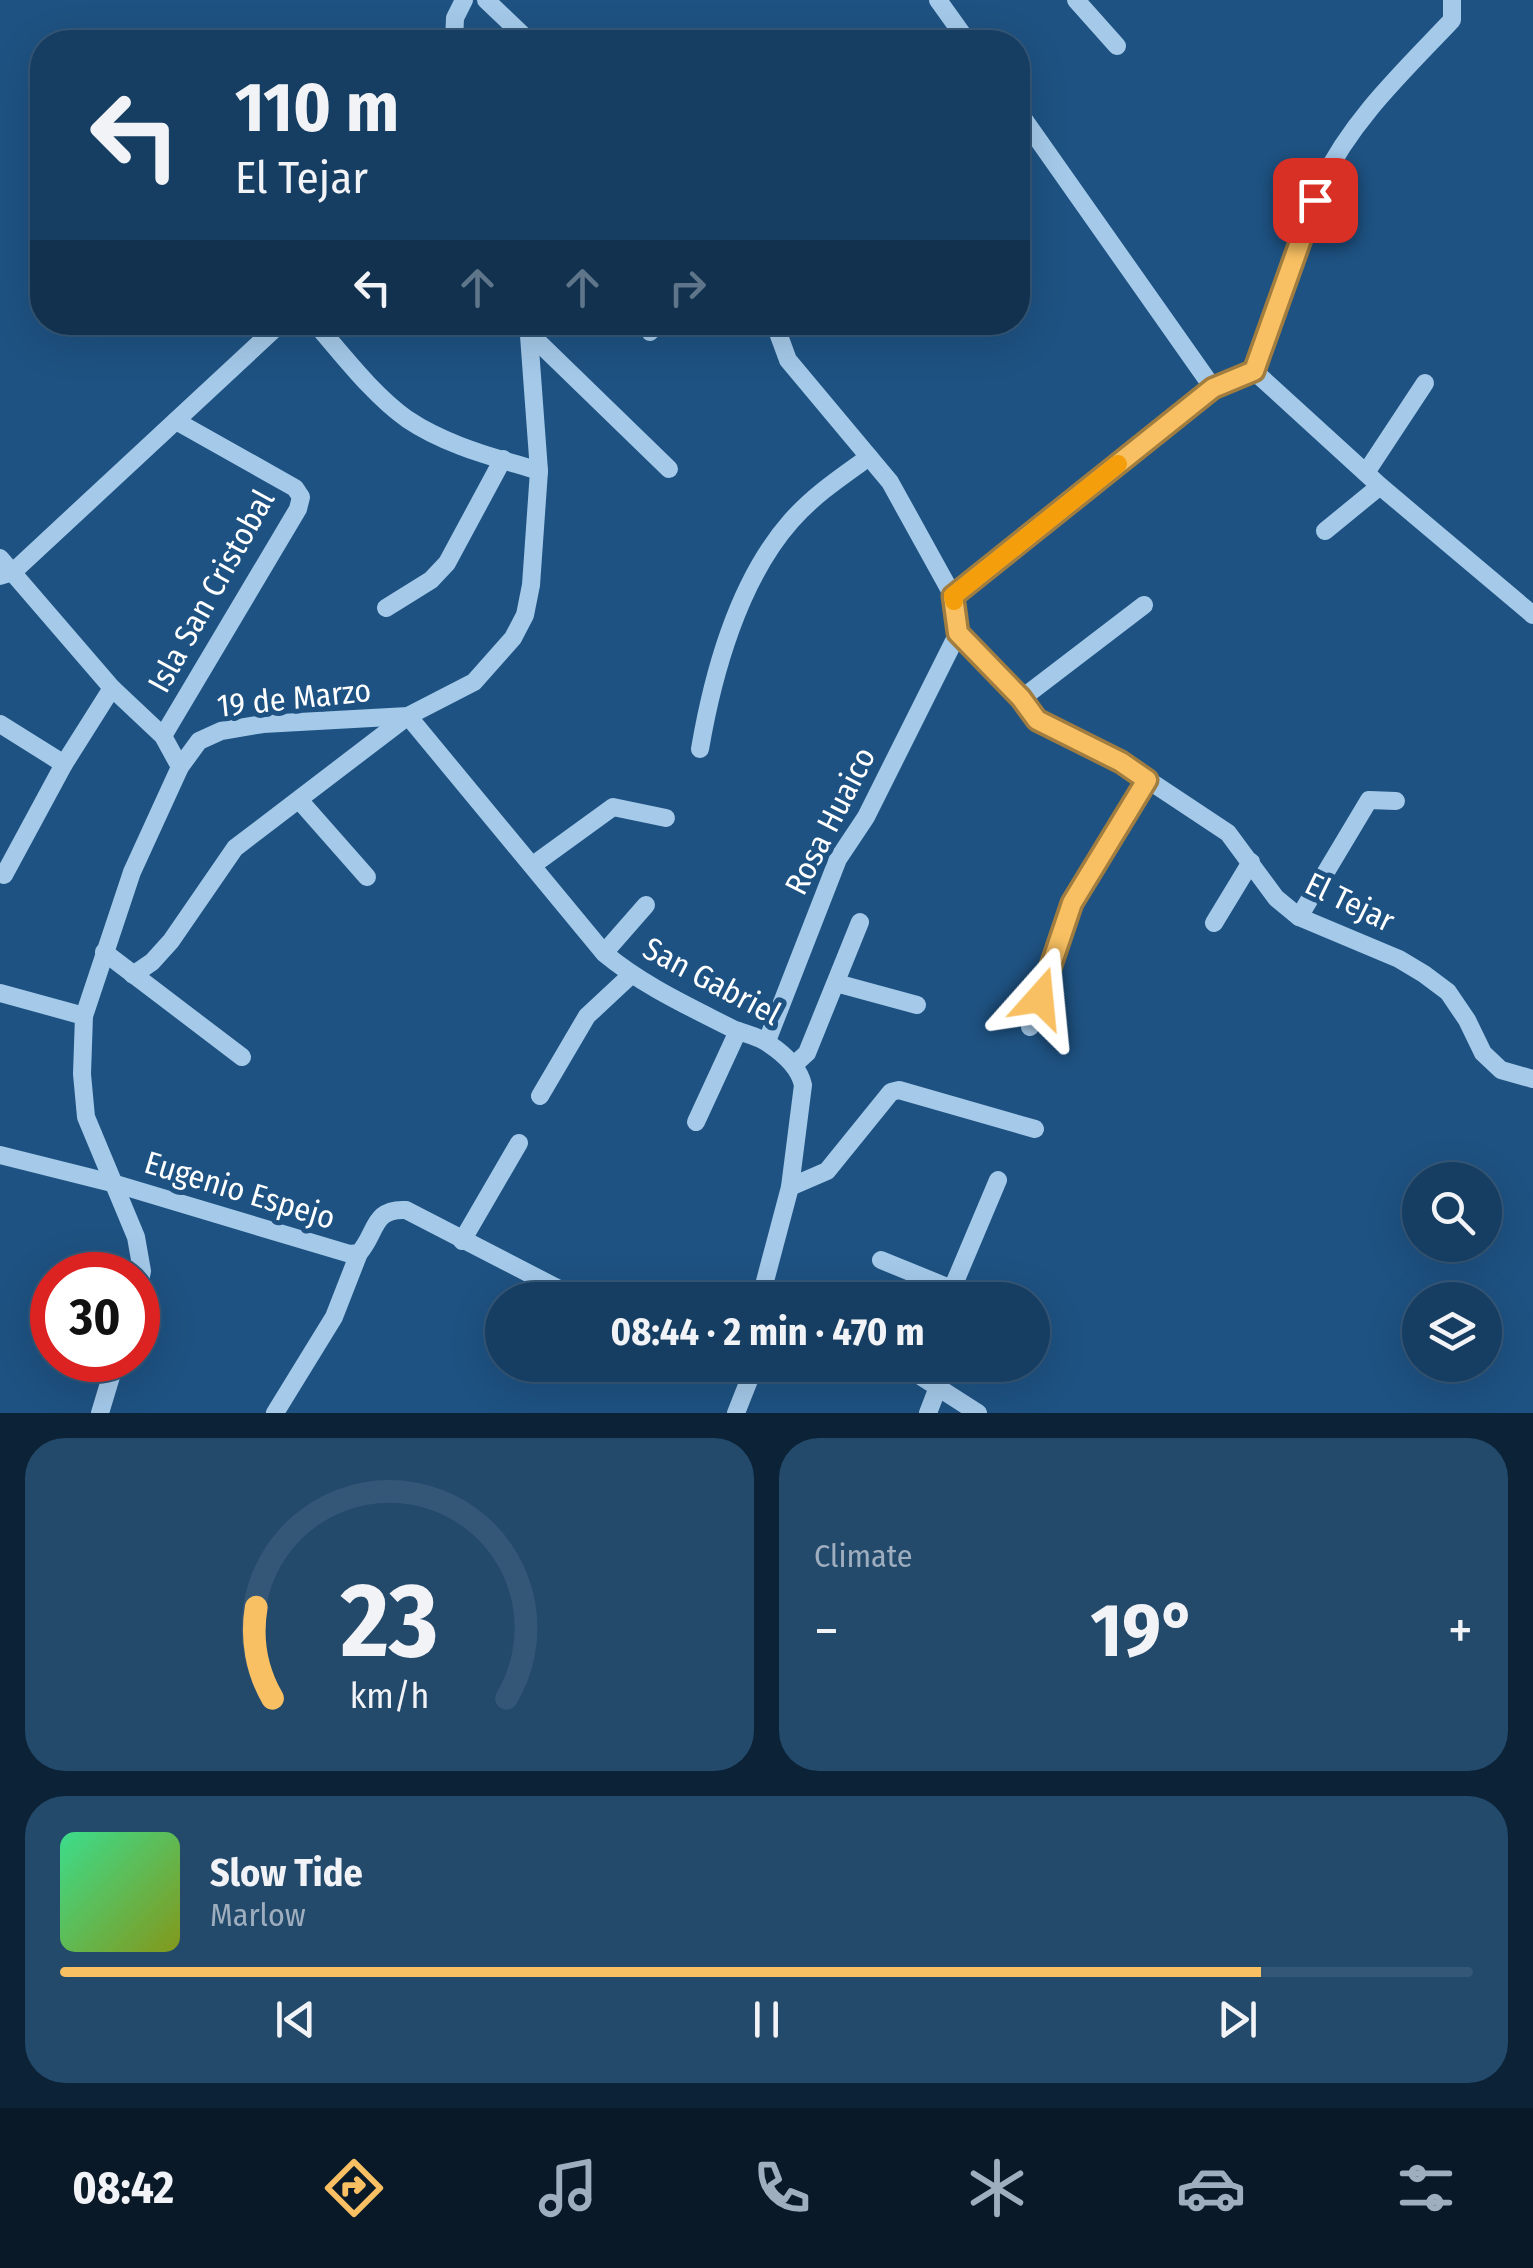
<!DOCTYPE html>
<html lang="en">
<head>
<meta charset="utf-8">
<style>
  body { margin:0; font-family:"Fira Sans Condensed",sans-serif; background:#23496b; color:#f1f3f6; height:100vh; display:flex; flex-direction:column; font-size:38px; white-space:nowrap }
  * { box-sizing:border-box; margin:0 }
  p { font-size:32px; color:#9eaebe }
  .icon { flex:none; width:55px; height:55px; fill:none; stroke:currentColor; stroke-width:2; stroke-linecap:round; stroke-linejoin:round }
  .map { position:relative; height:1413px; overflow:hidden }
  .panel { display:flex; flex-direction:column; gap:25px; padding:25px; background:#0c2236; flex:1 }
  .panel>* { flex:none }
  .hud { position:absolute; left:30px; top:30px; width:1000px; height:305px; border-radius:40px; box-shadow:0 10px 40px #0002,0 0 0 2px #355777; background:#163e62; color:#f1f3f6; overflow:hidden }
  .fabs { position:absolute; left:1402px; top:1162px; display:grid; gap:20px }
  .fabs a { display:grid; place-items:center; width:100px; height:100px; border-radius:50%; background:#163e62; box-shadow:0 10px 40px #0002,0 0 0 2px #355777; font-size:50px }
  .speed { position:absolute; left:30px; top:1252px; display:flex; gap:20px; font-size:50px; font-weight:700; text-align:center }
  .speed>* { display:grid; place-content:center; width:130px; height:130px; border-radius:50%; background:#163e62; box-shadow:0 10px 40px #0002,0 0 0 2px #355777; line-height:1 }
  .speed .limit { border:15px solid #d22; background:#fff; color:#111 }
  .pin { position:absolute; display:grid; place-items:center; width:85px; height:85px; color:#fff; margin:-42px; border-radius:20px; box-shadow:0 5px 15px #0006 }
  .me { position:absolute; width:110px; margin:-55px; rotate:18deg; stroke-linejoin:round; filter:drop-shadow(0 0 8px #0008) }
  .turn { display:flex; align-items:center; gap:35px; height:210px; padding:0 40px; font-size:45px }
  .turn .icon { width:130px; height:130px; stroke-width:2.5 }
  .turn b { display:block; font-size:70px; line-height:85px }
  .lanes { display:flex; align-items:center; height:95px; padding:0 40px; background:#0003; justify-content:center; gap:50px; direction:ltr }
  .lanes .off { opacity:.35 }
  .big { font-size:75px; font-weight:700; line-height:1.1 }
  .panel .card { flex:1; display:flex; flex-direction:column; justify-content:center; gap:15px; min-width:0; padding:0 35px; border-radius:40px; background:#23496b }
  .panel .dial { align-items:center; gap:0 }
  .dial svg { height:260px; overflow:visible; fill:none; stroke:#355777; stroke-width:7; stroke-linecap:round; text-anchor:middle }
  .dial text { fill:#f1f3f6; stroke:none }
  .song { display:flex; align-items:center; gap:30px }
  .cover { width:120px; height:120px; border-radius:15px; background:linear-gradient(135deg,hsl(150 70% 55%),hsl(70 70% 35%)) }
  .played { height:10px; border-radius:5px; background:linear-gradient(90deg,#f8c062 85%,#355777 85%) }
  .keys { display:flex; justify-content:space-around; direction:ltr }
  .heat { display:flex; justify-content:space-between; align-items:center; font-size:55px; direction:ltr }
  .panel .tiles { flex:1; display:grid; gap:25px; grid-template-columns:1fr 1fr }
  .card:last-child { grid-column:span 2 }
  .trip { position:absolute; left:485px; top:1282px; width:565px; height:100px; border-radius:50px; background:#163e62; box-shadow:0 10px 40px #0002,0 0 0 2px #355777; font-weight:700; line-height:100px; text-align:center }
  .menu { display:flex; height:160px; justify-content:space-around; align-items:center; background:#091927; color:#9eaebe }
  .menu .icon { width:70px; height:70px }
  .menu .active { color:#f8c062 }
  .menu b { font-size:45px; color:#f1f3f6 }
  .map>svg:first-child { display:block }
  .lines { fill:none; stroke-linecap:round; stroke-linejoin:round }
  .minor { stroke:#a4c9e9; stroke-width:18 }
  .route-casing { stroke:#a17d40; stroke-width:25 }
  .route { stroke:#f8c062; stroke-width:18 }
  .slow { stroke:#f59e0b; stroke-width:18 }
  .labels { text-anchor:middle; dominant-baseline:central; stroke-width:10; stroke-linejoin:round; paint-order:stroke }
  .street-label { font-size:32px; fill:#fff; stroke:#1e5282 }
</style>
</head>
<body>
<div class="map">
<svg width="1533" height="1413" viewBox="0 0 1533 1413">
  <rect width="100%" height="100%" fill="#1e5282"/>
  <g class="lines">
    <g class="minor">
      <polyline points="486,0 530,42"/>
      <polyline points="938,0 968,42"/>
      <polyline points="1076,0 1117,46"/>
      <polyline points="454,42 455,18 464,0"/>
      <polyline points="1018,111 1213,388"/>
      <path d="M 314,322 C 343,355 372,394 407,419 C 447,446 494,457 539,471"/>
      <polyline points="774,322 788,360 890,482 953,596 958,633 1021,699 1037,720 1121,762 1228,833 1276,898 1299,917 1399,959 1424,974 1448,992 1467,1020 1483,1053 1501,1070 1533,1079"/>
      <polyline points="650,332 658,322"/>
      <polyline points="531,335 669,469"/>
      <polyline points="1254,371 1380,486 1533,615"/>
      <polyline points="1367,471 1425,383"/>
      <polyline points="1325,531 1380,486"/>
      <polyline points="0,558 112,688 163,736 180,767"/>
      <polyline points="0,576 13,572 282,322"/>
      <path d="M 953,596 L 1213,388 L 1254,371 C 1276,309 1294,242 1322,182 C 1352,119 1405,70 1452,20 L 1452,0"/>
      <polyline points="386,608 431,580 447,563 503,459"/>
      <polyline points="1021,699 1144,605"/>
      <polyline points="0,724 64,764"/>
      <polyline points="163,736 298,509 301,497 295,488 176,421"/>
      <path d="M 700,749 C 713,673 739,580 791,521 C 814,495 841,477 869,457"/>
      <polyline points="300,801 367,877"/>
      <polyline points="533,865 613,807 666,818"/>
      <polyline points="4,875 64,764 112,688"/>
      <polyline points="1299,917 1369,800 1396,801"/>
      <polyline points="1214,923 1251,862"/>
      <polyline points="104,952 242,1057"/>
      <polyline points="604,953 646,905"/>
      <path d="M 133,975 L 152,962 L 171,941 L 235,848 L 408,716 L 604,953 C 642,985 688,1006 733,1029 C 745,1034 759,1036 769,1044 C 784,1054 799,1067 803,1085 L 790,1187 L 760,1300"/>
      <polyline points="836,983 917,1005"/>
      <polyline points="0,993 84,1016"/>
      <polyline points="1030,1027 1072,903 1147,780"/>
      <polyline points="767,1041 838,859 866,817 958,633"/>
      <polyline points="794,1065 807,1053 860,922"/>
      <polyline points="540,1096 587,1016 631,975"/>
      <polyline points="696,1122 738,1031"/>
      <path d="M 0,1155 L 116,1184 L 350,1254 L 359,1253 C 377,1233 372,1208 406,1210 L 559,1289 L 602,1300"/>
      <polyline points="790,1187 827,1171 891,1092 899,1090 1035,1129"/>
      <polyline points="462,1241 519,1143"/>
      <polyline points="881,1260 952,1289 949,1296"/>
      <polyline points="952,1289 998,1180"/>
      <polyline points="138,1291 142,1271 136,1237 86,1117 82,1074 84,1016 132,872 180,767 199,741 221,731 263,724 408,716 474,682 513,638 525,615 531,585 539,471 528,322"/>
      <polyline points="888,1365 914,1372 978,1413"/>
      <polyline points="100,1413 116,1360"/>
      <polyline points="275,1413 334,1317 359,1253"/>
      <polyline points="736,1413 755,1365"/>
      <polyline points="928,1413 938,1387"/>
    </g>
  </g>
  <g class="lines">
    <defs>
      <polyline id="route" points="1040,998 1072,903 1147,780 1121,762 1037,720 1021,698 958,633 953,596 1213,388 1254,371 1315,200"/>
    </defs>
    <use href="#route" class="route-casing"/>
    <use href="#route" class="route"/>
    <polyline class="slow" points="954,601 953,596 1118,464"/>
  </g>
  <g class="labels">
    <g class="street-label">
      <text transform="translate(211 591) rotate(-61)">Isla San Cristobal</text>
      <text transform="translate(294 698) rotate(-6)">19 de Marzo</text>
      <text transform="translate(830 821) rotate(-63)">Rosa Huaico</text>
      <text transform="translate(1350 902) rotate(26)">El Tejar</text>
      <text transform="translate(712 981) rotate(28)">San Gabriel</text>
      <text transform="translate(240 1190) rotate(17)">Eugenio Espejo</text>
    </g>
  </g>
</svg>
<div class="fabs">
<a><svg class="icon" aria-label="search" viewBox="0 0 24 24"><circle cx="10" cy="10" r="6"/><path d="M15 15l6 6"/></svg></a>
<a><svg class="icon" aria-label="layers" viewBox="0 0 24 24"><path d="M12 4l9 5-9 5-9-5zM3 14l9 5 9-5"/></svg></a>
</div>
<div class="speed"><div class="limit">30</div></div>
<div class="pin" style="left:1315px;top:200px;background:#d93025"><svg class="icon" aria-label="arrive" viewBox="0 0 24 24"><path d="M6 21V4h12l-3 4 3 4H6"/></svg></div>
<svg class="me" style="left:1040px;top:998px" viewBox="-20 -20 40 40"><path d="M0-17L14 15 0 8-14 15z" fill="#f8c062" stroke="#fff" stroke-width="4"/></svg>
<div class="trip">08:44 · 2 min · 470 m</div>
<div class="hud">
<div class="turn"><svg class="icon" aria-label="left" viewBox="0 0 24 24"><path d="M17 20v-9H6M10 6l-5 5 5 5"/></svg><div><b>110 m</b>El Tejar</div></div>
<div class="lanes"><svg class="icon" aria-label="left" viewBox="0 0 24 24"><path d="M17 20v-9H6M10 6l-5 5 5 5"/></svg><svg class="icon off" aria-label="ahead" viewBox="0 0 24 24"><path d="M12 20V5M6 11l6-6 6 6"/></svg><svg class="icon off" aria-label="ahead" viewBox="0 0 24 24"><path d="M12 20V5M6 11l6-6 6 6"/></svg><svg class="icon off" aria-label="right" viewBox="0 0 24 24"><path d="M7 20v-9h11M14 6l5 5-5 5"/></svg></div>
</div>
</div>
<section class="panel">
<div class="tiles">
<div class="card dial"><svg viewBox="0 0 100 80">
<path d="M14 69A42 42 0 1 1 86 69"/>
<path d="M14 69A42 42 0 0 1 9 41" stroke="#f8c062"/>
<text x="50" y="56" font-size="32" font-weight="700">23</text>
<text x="50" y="72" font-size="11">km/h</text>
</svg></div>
<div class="card"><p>Climate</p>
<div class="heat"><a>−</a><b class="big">19°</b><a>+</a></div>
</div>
<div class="card">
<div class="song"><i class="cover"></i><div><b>Slow Tide</b><p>Marlow</p></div></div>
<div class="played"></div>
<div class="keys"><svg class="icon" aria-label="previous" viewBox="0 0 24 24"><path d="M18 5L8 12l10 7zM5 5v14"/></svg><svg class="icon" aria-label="pause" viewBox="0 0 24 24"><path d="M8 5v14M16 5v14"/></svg><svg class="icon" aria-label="next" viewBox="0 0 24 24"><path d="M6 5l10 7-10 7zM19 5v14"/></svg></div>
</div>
</div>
</section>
<nav class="menu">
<b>08:42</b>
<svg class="icon active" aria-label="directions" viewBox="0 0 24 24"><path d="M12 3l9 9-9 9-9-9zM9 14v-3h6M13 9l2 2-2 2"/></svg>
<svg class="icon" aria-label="music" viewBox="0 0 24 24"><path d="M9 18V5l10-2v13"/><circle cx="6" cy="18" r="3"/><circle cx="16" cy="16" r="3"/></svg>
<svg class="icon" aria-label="phone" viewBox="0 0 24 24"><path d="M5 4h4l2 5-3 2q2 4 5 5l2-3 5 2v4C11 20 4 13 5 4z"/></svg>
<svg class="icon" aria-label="climate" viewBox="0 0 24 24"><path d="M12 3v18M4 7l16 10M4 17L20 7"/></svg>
<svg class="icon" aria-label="car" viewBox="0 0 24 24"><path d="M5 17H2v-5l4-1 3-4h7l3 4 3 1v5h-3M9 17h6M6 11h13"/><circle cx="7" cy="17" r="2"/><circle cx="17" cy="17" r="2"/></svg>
<svg class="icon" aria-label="filters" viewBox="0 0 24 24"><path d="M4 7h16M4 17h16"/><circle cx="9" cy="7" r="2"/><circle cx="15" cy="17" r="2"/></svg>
</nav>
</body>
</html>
